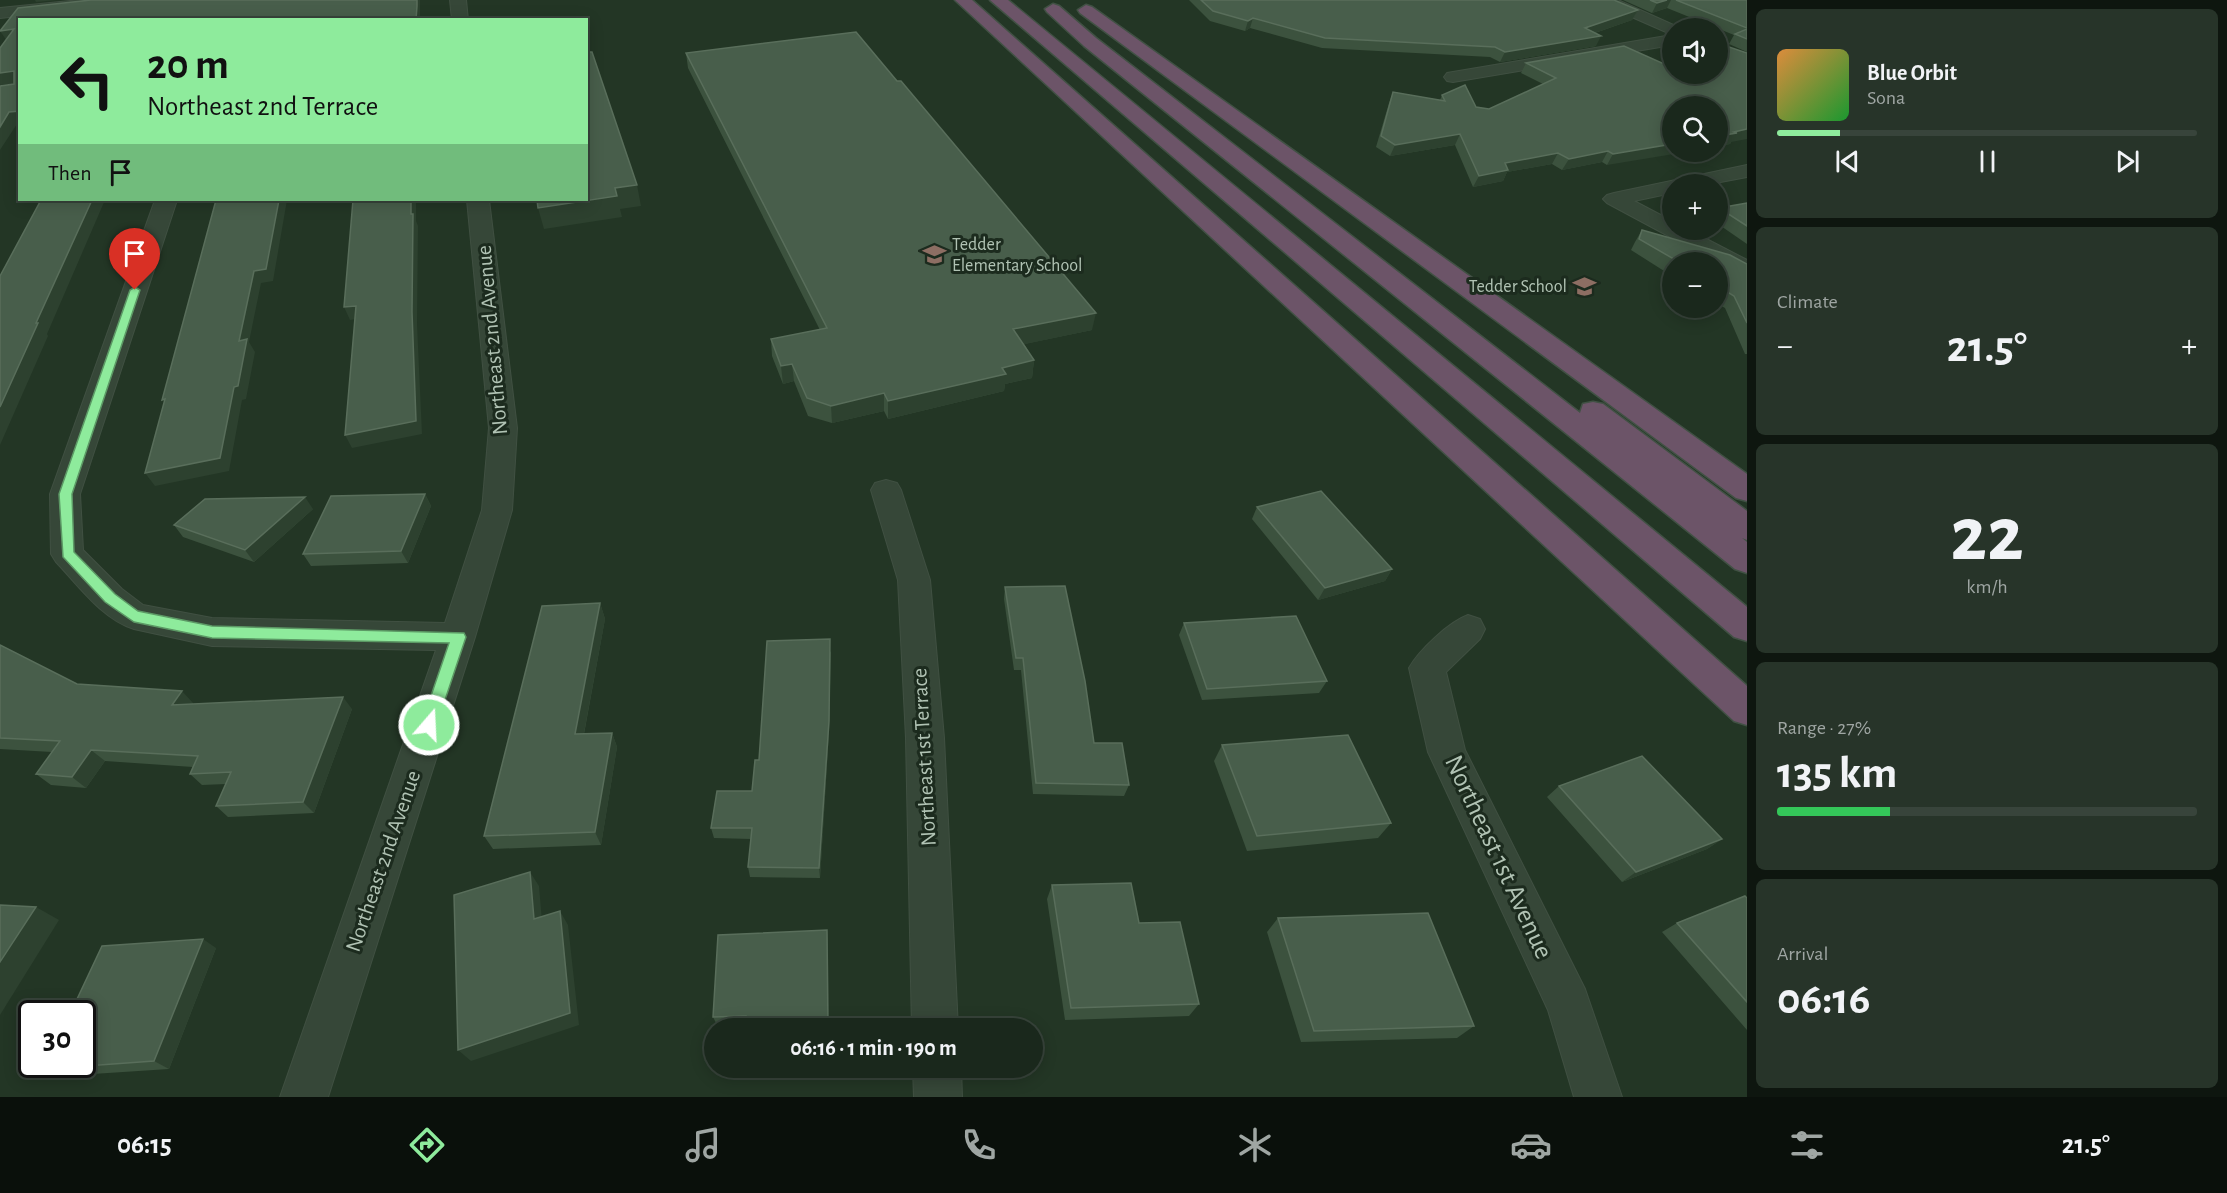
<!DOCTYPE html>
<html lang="en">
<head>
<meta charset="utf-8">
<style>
  body { margin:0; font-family:"Alegreya Sans",sans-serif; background:#273429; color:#f1f3f6; height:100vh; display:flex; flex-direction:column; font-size:22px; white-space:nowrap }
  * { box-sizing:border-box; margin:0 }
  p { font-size:20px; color:#9fa6a3 }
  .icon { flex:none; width:33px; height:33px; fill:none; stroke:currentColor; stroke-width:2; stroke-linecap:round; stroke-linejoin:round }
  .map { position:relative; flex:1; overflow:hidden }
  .drawer { display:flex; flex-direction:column; gap:9px; padding:9px; background:#0e160f; width:480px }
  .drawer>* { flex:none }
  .guide { position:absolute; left:18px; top:18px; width:570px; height:183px; border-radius:0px; box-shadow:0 3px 15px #0003,0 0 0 2px #38443b; background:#8eeb9c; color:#111; overflow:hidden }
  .tools { position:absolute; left:1662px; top:18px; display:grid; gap:12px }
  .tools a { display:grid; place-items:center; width:66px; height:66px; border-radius:50%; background:#1a281c; box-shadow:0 3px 15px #0003,0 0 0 2px #38443b; font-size:30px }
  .speed { position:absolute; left:18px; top:1000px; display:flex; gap:12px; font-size:30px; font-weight:700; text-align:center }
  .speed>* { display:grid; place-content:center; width:78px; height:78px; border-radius:50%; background:#1a281c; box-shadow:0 3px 15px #0003,0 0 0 2px #38443b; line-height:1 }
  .speed .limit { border:3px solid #111; border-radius:9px; background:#fff; color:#111 }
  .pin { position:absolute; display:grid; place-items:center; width:51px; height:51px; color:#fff; margin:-62px -26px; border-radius:50% 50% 50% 0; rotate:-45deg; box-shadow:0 0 6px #0007 }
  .pin .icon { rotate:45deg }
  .me { position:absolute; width:66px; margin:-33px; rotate:19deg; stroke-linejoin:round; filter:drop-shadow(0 0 4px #0008) }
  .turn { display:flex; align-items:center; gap:21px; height:126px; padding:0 30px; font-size:27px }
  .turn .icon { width:78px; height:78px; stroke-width:2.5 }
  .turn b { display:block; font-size:42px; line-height:51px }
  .then { display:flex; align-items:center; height:57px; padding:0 30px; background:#0003; gap:12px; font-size:22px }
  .big { font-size:45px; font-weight:700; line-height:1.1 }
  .drawer .card { flex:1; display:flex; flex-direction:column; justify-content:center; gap:9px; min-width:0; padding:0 21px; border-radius:9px; background:#273429 }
  .drawer .dial { align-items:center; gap:0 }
  .dial b { font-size:78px; line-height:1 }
  .song { display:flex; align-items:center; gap:18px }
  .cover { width:72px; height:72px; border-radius:9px; background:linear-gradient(135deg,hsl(30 70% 55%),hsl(130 70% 35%)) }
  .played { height:6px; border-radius:3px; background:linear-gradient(90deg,#8eeb9c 15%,#38443b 15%) }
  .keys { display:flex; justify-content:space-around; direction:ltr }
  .heat { display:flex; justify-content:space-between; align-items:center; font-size:33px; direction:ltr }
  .charge { height:9px; border-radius:4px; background:linear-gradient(90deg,#34c759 27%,#38443b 0) }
  .trip { position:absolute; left:704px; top:1018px; width:339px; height:60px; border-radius:30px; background:#1a281c; box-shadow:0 3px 15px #0003,0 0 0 2px #38443b; font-weight:700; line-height:60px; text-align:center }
  .menu { display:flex; height:96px; justify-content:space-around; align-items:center; background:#0a100b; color:#9fa6a3 }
  .menu .icon { width:42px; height:42px }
  .menu .current { color:#8eeb9c }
  .menu b { font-size:27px; color:#f1f3f6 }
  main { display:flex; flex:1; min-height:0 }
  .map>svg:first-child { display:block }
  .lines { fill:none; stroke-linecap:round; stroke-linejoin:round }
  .minor-casing { stroke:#405042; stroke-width:2 }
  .motorway-casing { stroke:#415144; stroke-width:3 }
  .minor { fill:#364738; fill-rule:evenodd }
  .motorway { fill:#6c5468; fill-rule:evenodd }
  .wall { fill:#3c523e }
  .shaded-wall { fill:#2d412f }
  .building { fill:#485e4b; stroke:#596e5b; stroke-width:1.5 }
  .route { fill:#8eeb9c; stroke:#5c9965; stroke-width:1.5 }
  .labels { text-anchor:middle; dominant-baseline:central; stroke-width:6; stroke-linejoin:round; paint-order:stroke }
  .far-poi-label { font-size:18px; fill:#b1c3b4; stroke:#1c2b1e; text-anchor:start }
  .street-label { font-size:22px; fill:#b1c3b4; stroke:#1c2b1e }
  .near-street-label { font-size:27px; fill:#b1c3b4; stroke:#1c2b1e }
</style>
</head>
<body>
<main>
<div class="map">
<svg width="1747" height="1097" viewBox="0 0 1747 1097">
  <rect width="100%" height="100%" fill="#233625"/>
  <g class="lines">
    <defs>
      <g id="minor">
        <polygon points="80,0 132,0 124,5 0,18 0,8"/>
        <polygon points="450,0 466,0 468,20 452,20"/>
        <polygon points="1597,0 1618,0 1680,28 1672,28 1672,34 1666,32 1600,3"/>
        <polygon points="1672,35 1672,45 1453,82 1447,81 1444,77 1447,73 1453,72"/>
        <polygon points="1747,165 1747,177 1710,184 1672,184 1672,193 1634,201 1672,221 1672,230 1689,230 1747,260 1747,276 1739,274 1607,203 1603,199 1607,195 1614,193"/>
        <path d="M 155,200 L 177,200 L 80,494 L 83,550 L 122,589 L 143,605 L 212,618 L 445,623 L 482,510 L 489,428 L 467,200 L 489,200 L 517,428 L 512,510 L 475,637 L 328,1097 L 280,1097 L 436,650 L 212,646 L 134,629 C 102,619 79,586 56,562 L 51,554 L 50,494 Z"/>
        <polygon points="886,480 897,483 901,490 930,580 944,738 958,1029 912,1029 906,738 898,580 871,490 875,483"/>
        <path d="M 1468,615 L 1480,619 L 1485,629 L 1480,639 L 1446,672 L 1465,750 L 1585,989 L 1622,1097 L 1574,1097 L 1548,1010 L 1428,752 L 1409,668 C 1419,650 1449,622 1468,615 Z"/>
        <polygon points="913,1068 961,1068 962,1097 914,1097"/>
      </g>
      <g id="motorway">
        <polygon points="955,0 972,0 1747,686 1747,725 1734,721"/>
        <polygon points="990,0 1008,0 1747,607 1747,641 1734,637"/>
        <polygon points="1053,4 1059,6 1096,38 1580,413 1583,404 1593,402 1603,404 1747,511 1747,540 1742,538 1747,542 1747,573 1735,569 1084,46 1047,12 1045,9"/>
        <polygon points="1086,5 1092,7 1747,474 1747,501 1736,498 1080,13 1078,10"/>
      </g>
    </defs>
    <use href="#minor" class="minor-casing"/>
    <use href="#motorway" class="motorway-casing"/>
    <use href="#minor" class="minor"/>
    <use href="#motorway" class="motorway"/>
  </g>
  <g class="wall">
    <polygon points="1189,0 1614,0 1638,10 1632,20 1595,33 1596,46 1500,62 1490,57 1322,48 1250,28 1245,31 1210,21"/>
    <polygon points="1623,0 1747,0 1747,52 1729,44 1734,35 1667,8 1652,13"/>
    <polygon points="1723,45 1731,142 1730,144 1718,146 1718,106 1607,165 1602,162 1562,170 1552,164 1507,172 1503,181 1473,187 1455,145 1390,156 1376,147 1389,103 1393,92 1440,100 1442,95 1476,107 1489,109 1543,84 1521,73 1526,63 1664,64"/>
    <polygon points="686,53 897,81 1092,330 1024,344 1034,360 1032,378 1005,384 1004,391 888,419 884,411 832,423 808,416 794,381 783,384 772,356 771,339 820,330 688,68"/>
    <polygon points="1747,203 1747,244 1718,224 1718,210 1719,208"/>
    <polygon points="1642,230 1747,264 1747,354 1745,354 1725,308 1718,304 1718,262 1672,262 1672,276 1631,250 1635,242"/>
    <polygon points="425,494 431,506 408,563 311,566 303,554"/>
    <polygon points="1257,507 1392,569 1385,581 1318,600 1252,519"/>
    <polygon points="313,509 254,562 183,537 174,525"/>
    <polygon points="1005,587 1094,743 1129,785 1124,796 1033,794 1021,670 1014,670 1004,599"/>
    <polygon points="600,603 605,619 584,734 612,733 617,747 601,845 493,849 484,836"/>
    <polygon points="1184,623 1327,681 1319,693 1202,700 1179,635"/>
    <polygon points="0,645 77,684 193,703 193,704 352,709 314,813 228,817 216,806 226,784 202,785 190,774 193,767 105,761 86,788 51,785 36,774 52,752 0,749"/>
    <polygon points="831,651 829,732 820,878 750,877 748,867 751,839 714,838 711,828 752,791 759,760"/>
    <polygon points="1222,745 1391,823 1378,838 1247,851 1214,761"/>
    <polygon points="1559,786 1722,839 1707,849 1622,882 1547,797"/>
    <polygon points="1052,885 1139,923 1199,1004 1189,1016 1065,1020 1047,899"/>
    <polygon points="1747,898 1747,1030 1662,932 1677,923"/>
    <polygon points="1278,918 1474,1026 1457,1038 1301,1042 1267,932"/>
    <polygon points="828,940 745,1024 717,1025 713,1017"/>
    <polygon points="216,948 169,1069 62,1076 45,1069"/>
    <polygon points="745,1068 795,1068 746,1070"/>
  </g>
  <g class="shaded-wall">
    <polygon points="35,0 57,0 36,2"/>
    <polygon points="417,0 420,0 420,20 416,20"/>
    <polygon points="1667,0 1671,0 1667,8 1652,13 1657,3"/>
    <polygon points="1638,10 1632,20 1580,38 1585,28"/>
    <polygon points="1253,18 1250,28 1245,31 1248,21"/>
    <polygon points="14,29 7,41 0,31"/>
    <polygon points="1601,36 1596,46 1500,62 1505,52"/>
    <polygon points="14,71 20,83 0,85 0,73"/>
    <polygon points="20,111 20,123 17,124 0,150 0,127 9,112"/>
    <polygon points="1747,129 1747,139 1731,142 1730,144 1718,146 1718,136"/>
    <polygon points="1460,134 1455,145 1390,156 1395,145"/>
    <polygon points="1672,144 1672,152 1686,152 1607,165 1613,154"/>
    <polygon points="1608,151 1602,162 1562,170 1569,159"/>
    <polygon points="1558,153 1552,164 1507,172 1503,181 1473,187 1479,176 1505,163"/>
    <polygon points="637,185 641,206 620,209 622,217 544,229 538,208 615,188"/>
    <polygon points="92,200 105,200 47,334 48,336 0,445 0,407 36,323"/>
    <polygon points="279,200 287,200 273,281 261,283 249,342 255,352 246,399 242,400 229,471 155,486 145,473 234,387 239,341 254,271"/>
    <polygon points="411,200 416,200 416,221 418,226 417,324 422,434 352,448 345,435 412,312"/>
    <polygon points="356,306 362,318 350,320 344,307"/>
    <polygon points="1096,313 1092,330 1011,347 1013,329"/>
    <polygon points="1034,360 1032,378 1005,384 1004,391 888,419 888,401 1002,368"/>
    <polygon points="792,364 794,381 783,384 781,366"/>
    <polygon points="884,393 884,411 832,423 831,406"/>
    <polygon points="425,494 431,506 408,563 401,551"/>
    <polygon points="305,497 313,509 254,562 245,550"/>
    <polygon points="1392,569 1385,581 1318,600 1325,588"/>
    <polygon points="600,603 605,619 581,749 575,734"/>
    <polygon points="830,639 829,732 820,878 819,868"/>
    <polygon points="182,691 193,703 184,717 172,705"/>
    <polygon points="343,697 352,709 314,813 303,802"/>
    <polygon points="612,733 617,747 601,845 595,832"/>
    <polygon points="91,750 105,761 86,788 72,777"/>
    <polygon points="1722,839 1707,849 1622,882 1636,872"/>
    <polygon points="530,872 539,886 543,933 534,919"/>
    <polygon points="36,907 59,920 0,1015 0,962"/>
    <polygon points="560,911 568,925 579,1025 471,1061 458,1050"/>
    <polygon points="827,930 828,940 829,1029 828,1029"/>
    <polygon points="203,939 216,948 169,1069 154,1061"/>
  </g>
  <g class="building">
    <polygon points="91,0 417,0 417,6 416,20 20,20 20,111 9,112 0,127 0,86 14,84 14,71 0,73 0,48 14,29 0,31 18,8"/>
    <polygon points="1201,0 1614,0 1638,10 1585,28 1601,36 1505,52 1495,47 1325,38 1253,18 1248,21 1213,11"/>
    <polygon points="1650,0 1667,0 1657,3"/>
    <polygon points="1676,0 1747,0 1747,28"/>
    <polygon points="1747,29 1747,39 1735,34"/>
    <polygon points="856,32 897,81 901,81 1096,313 1013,329 1034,360 1002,368 1006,374 888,401 884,393 831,406 807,398 792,364 781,366 771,339 827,328 686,53"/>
    <polygon points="1722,39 1723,45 1747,53 1747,129 1734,132 1737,133 1718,136 1718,106 1672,106 1672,144 1613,154 1608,151 1569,159 1558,153 1505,163 1508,170 1479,176 1460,134 1395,145 1381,136 1393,92 1445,101 1442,95 1465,85 1476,107 1489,109 1556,78 1526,63 1624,46 1664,64 1672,61 1672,74 1718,74 1718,41"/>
    <polygon points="586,52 592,52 637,185 615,188 617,196 538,208 537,200 586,200"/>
    <polygon points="41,200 92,200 36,323 38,323 0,407 0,276"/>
    <polygon points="216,200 279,200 266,269 254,271 239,341 247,339 238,386 234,387 220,458 145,473 165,399 162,400"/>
    <polygon points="353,200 411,200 411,214 413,214 412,312 416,421 345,435 356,306 344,307"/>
    <polygon points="1747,203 1747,226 1719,208"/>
    <polygon points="1642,230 1730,255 1747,264 1747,323 1734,296 1718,286 1718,262 1679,262 1639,239"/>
    <polygon points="1321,491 1392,569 1325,588 1257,507"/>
    <polygon points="425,494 401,551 303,554 331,496"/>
    <polygon points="305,497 245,550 174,525 205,499"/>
    <polygon points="1065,586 1085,681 1094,743 1122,743 1129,785 1036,783 1023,658 1016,658 1005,587"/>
    <polygon points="600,603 575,734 612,733 595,832 484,836 542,606"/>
    <polygon points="1296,616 1327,681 1207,689 1184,623"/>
    <polygon points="830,639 829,721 819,868 748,867 752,828 711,828 717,791 752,791 755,760 759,760 767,641"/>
    <polygon points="0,645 77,684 182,691 172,705 343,697 303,802 216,806 231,772 190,774 198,756 91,750 72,777 36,774 60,741 0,738"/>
    <polygon points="1348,735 1391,823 1257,836 1222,745"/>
    <polygon points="1642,756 1722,839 1636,872 1559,786"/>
    <polygon points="530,872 534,919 560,911 570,1013 458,1050 454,895"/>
    <polygon points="1131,883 1139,923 1180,922 1199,1004 1071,1008 1052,885"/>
    <polygon points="1745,896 1747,898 1747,1002 1677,923"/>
    <polygon points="0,905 36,907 0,962"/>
    <polygon points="1428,913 1474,1026 1314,1031 1278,918"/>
    <polygon points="827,930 828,1029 745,1029 746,1016 713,1017 718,935"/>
    <polygon points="203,939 154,1061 45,1069 47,1065 82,1065 82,1014 70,1014 102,946"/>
  </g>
  <polygon class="route" points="135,287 140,290 72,494 74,552 115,594 138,611 212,626 464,633 466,637 435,730 429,732 423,730 421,725 449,643 212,638 134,622 105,602 63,557 59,494 130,290"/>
  <defs>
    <symbol id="school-bare" viewBox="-9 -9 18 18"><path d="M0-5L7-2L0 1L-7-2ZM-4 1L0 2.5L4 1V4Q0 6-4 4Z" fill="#8d6e63" stroke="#1c2b1e" stroke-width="2.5" paint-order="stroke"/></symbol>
  </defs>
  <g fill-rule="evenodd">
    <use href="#school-bare" x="918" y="238" width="33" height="33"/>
    <use href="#school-bare" x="1568" y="270" width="33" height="33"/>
  </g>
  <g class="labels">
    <g class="far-poi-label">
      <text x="952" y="245">Tedder<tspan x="952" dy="21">Elementary School</tspan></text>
      <text x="1567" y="287" text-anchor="end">Tedder School</text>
    </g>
    <g class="street-label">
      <text transform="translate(492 340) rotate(-95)">Northeast 2nd Avenue</text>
      <text transform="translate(924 757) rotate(-93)">Northeast 1st Terrace</text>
      <text transform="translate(383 861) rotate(-71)">Northeast 2nd Avenue</text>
    </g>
    <g class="near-street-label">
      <text transform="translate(1499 857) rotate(65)">Northeast 1st Avenue</text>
    </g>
  </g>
</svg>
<div class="tools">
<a><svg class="icon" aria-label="sound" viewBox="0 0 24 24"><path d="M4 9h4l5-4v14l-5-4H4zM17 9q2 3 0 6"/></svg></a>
<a><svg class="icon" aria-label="search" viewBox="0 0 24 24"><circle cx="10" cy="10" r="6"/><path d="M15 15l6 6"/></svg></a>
<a>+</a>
<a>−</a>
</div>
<div class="speed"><div class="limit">30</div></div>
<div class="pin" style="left:135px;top:290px;background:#d93025"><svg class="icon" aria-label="arrive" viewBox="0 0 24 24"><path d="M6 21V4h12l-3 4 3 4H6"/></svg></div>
<svg class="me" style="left:429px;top:725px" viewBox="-20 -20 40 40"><circle r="17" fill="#8eeb9c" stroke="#fff" stroke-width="3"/><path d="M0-11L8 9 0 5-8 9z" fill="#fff"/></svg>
<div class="trip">06:16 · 1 min · 190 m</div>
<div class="guide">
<div class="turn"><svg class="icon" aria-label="left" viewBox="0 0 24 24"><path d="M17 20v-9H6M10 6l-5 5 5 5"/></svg><div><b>20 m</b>Northeast 2nd Terrace</div></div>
<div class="then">Then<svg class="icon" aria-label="arrive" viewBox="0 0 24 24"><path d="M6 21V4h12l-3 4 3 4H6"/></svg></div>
</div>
</div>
<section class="drawer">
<div class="card">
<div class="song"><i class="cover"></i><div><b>Blue Orbit</b><p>Sona</p></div></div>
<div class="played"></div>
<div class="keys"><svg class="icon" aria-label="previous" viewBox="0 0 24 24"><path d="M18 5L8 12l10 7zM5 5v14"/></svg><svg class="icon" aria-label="pause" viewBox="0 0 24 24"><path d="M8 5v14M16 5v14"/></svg><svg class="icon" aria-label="next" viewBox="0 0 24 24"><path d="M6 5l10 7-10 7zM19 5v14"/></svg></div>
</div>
<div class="card"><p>Climate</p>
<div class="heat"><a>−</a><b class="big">21.5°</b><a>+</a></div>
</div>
<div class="card dial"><b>22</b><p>km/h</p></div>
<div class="card"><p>Range · 27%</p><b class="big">135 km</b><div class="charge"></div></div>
<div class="card"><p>Arrival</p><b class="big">06:16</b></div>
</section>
</main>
<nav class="menu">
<b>06:15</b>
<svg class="icon current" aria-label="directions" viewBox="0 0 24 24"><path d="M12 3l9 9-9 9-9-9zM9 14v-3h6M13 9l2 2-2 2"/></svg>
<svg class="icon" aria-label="music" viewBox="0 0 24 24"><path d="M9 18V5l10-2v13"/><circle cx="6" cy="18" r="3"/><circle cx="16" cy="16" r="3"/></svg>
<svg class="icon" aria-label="phone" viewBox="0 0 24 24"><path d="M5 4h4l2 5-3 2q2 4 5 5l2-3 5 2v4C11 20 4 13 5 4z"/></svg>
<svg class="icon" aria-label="climate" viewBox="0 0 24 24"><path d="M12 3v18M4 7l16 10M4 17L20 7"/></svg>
<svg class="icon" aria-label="car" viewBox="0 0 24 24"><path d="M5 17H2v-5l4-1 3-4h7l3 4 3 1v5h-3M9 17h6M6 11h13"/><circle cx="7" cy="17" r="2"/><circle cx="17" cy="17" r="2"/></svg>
<svg class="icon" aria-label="filters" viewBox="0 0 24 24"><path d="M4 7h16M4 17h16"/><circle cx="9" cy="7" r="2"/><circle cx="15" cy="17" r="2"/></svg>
<b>21.5°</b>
</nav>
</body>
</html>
